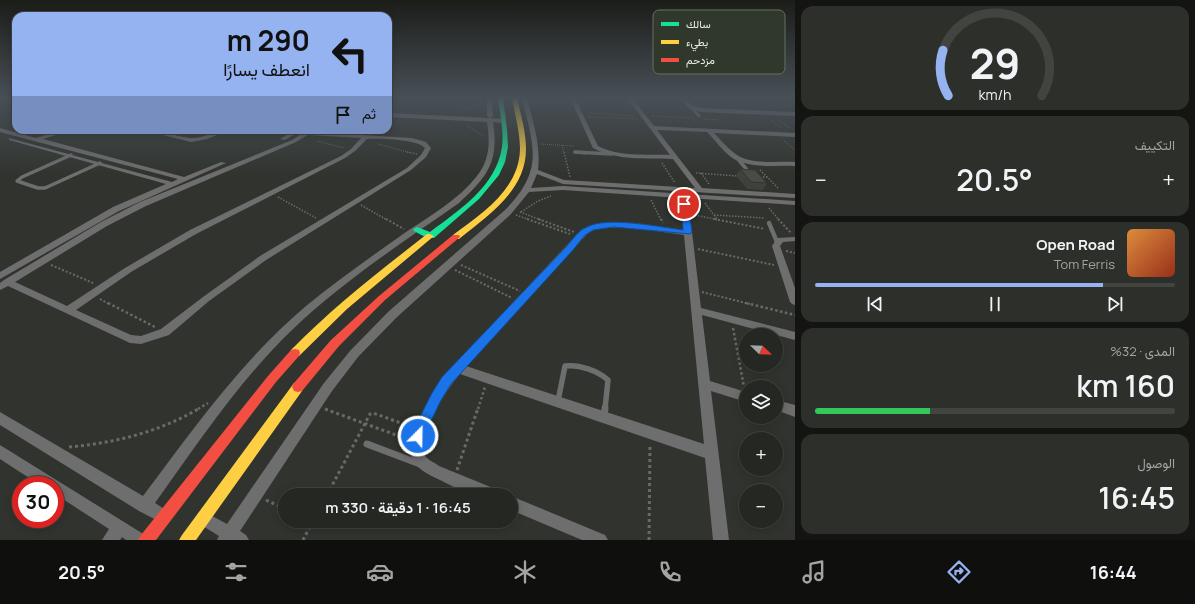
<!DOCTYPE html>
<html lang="ar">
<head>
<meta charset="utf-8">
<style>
  body { margin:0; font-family:Manrope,Vazirmatn,sans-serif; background:#2d2f2a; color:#f1f3f6; direction:rtl; height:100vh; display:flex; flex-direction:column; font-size:15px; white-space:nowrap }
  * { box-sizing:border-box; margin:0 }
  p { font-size:13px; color:#a3a5a5 }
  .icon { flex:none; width:22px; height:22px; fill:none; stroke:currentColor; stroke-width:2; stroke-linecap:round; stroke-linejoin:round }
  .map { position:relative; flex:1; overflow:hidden; direction:ltr }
  .side { display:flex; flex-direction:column; gap:6px; padding:6px; background:#141513; width:400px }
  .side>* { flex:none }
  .banner { position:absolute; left:12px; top:12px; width:380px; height:122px; border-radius:12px; box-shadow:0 2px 10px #0003,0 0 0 1px #424440; direction:rtl; background:#95b2f1; color:#111; overflow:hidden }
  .needle { width:26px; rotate:113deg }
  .controls { position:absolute; left:739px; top:328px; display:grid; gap:8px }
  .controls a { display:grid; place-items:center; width:44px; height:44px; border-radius:50%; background:#252722; box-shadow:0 2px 10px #0003,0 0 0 1px #424440; font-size:20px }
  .speed { position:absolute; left:12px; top:476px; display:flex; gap:8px; font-size:20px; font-weight:700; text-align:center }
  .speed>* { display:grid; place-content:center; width:52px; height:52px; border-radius:50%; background:#252722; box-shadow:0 2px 10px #0003,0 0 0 1px #424440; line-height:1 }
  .speed .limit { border:6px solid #d22; background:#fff; color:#111 }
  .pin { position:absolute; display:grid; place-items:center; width:34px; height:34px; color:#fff; margin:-17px; border:2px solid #fff; border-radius:50%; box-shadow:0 1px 4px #0007 }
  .me { position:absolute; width:44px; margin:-22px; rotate:23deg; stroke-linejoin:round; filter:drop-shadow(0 0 3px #0008) }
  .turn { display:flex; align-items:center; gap:14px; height:84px; padding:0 16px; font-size:18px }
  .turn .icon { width:52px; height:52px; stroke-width:2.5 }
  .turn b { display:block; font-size:28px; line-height:34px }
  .then { display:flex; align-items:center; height:38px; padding:0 16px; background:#0003; gap:8px; font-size:15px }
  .big { font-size:30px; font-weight:600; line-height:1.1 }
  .side .widget { flex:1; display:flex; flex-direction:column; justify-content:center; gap:6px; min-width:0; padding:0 14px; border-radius:12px; background:#2d2f2a }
  .side .dial { align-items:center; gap:0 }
  .dial svg { height:104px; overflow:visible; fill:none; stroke:#424440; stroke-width:7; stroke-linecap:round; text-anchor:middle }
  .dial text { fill:#f1f3f6; stroke:none }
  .song { display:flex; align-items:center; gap:12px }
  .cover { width:48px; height:48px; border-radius:6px; background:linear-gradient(135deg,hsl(30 70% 55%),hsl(10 70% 35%)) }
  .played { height:4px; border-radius:2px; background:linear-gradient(90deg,#95b2f1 80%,#424440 80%) }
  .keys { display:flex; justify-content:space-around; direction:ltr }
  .heat { display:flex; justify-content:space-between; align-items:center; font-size:22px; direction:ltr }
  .charge { height:6px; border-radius:3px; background:linear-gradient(90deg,#34c759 32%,#424440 0) }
  .trip { position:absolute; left:278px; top:488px; width:240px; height:40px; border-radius:20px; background:#252722; box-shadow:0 2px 10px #0003,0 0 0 1px #424440; font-weight:600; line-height:40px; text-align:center; direction:rtl }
  .tab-bar { display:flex; height:64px; justify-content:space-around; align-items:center; background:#0f100e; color:#a3a5a5 }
  .tab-bar .icon { width:28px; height:28px }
  .tab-bar .current { color:#95b2f1 }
  .tab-bar b { font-size:18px; color:#f1f3f6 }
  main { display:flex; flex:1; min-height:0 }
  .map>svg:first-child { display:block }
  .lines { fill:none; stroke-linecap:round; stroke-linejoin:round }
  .path-far4 { stroke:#696a68; stroke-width:1; stroke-dasharray:1 1; stroke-linecap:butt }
  .path-far3 { stroke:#696a68; stroke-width:1.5; stroke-dasharray:1.5 1.5; stroke-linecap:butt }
  .path-far2 { stroke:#696a68; stroke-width:2; stroke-dasharray:2 2; stroke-linecap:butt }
  .path-far1 { stroke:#696a68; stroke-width:2.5; stroke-dasharray:2.5 2.5; stroke-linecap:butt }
  .path { stroke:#696a68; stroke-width:3; stroke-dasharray:3 3; stroke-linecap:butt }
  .lane-far4 { stroke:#6e6e6f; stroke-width:3 }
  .lane-far3 { stroke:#6e6e6f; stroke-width:3.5 }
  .lane-far2 { stroke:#6e6e6f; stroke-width:4.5 }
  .lane-far1 { stroke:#6e6e6f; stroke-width:5.5 }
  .lane { stroke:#6e6e6f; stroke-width:7 }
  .street { fill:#6e6e6f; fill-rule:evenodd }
  .fast { fill:#16e098; fill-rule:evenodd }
  .slow { fill:#ffcf43; fill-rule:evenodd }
  .jam { fill:#f24e42; fill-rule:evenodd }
  .wall { fill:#3e413c }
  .building { fill:#484c46; stroke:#323531 }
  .route { fill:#1a73e8; stroke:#114b97 }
  .key { fill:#30372b; stroke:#686e63; stroke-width:1 }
  .key-label { font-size:11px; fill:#e9ede6 }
</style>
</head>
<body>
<main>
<section class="side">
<div class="widget dial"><svg viewBox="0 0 100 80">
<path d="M14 69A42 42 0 1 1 86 69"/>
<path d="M14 69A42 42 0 0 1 10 34" stroke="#95b2f1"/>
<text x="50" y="56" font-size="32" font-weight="700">29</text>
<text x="50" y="72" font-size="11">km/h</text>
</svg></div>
<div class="widget"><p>التكييف</p>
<div class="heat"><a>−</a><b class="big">20.5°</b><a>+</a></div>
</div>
<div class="widget">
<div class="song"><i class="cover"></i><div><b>Open Road</b><p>Tom Ferris</p></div></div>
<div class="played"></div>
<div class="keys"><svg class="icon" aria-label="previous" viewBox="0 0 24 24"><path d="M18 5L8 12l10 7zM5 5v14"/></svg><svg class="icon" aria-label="pause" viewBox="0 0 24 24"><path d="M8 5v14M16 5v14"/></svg><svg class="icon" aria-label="next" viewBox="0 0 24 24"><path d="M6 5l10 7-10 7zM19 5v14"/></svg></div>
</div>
<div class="widget"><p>المدى · 32%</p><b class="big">160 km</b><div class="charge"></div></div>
<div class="widget"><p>الوصول</p><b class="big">16:45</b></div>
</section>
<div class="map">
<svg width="795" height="540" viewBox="0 0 795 540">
  <rect width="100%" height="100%" fill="#31342e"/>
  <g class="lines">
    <g class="path-far4">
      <polyline points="531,100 566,101"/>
      <polyline points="532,102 568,103"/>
      <polyline points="459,111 483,102"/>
      <polyline points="588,113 636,116"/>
      <polyline points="652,116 694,118"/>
      <polyline points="588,117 637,119"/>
      <polyline points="704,119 719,120"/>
      <polyline points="771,120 782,128"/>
      <polyline points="779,120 789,128"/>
      <polyline points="467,126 484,136"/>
      <polyline points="79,130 89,133 101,130"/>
      <polyline points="317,141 344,148"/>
      <polyline points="784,141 795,150"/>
      <polyline points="378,144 411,153"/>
      <polyline points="541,144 574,146"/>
      <polyline points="562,145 564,153"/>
    </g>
    <g class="path-far3">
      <polyline points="407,152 417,154"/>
      <polyline points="564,152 570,177"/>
      <polyline points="662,163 675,183"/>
      <polyline points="760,170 778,188"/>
      <polyline points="696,173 738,176"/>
      <polyline points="701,173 709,184"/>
      <polyline points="760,177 767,177"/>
      <polyline points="278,197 316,218"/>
      <polyline points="651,200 661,220"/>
      <polyline points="705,203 717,219"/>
      <polyline points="361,205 387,220"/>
      <polyline points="769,208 779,220"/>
      <polyline points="520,212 541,220"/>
      <polyline points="521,212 538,201 551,196"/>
      <polyline points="516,215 530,220"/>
      <polyline points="695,215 719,220"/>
      <polyline points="714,215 765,218"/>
    </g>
    <g class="path-far2">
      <polyline points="386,219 404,229"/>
      <polyline points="527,219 570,234"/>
      <polyline points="538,219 574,232"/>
      <polyline points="661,219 663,223"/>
      <polyline points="714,219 765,229"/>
      <polyline points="778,219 791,233"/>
      <polyline points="698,249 774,265"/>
      <polyline points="786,251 795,253"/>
      <polyline points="51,265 93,283"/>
      <polyline points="461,265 520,291"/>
      <polyline points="455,270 512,298"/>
      <polyline points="702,292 750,304"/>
      <polyline points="100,299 109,304"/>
    </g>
    <g class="path-far1">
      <polyline points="108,303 155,327"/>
      <polyline points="746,303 795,315"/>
      <polyline points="733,328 744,387"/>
      <polyline points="198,409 208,403"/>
      <polyline points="478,409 485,387"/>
    </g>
    <g class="path">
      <polyline points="325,409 407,439"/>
      <path d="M 69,447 C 115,443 159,432 200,408"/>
      <polyline points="457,470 478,408"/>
      <polyline points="327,495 370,414 373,413 412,427"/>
      <polyline points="266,500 285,509"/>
      <polyline points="303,540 313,521"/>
      <polyline points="649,540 650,444"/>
    </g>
    <g class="lane-far4">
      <polyline points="690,106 699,116"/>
      <polyline points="575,152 585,153"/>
    </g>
    <g class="lane-far3">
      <polyline points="575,152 612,154"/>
      <polyline points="71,155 22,177 17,181 38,188 45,188 100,163"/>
      <polyline points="737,158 748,171"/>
    </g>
    <polyline class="lane-far2" points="769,223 777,242"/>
    <path class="lane-far1" d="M 558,401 L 565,366 C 579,364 598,371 608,380 L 605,409"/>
    <g class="lane">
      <polyline points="604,417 605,408"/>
      <polyline points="367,444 420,464"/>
    </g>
    <g class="street">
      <polygon points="5,98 16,98 16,102 5,99"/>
      <polygon points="487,98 492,98 493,116 490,118 487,116"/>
      <path d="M 522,98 L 527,98 C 533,122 541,145 538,170 L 564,180 L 695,188 L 673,159 C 647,158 617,161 593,148 L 570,98 L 575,98 L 598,146 C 619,157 646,154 670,155 L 627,98 L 632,98 L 654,126 L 795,133 L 795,137 L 714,133 C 721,140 728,149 737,155 C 753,165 777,161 795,162 L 795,166 C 775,165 748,169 731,157 C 722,150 715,140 707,132 L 657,130 L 702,188 L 795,194 L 795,198 L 563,184 L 537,174 L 531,188 L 563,186 L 795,201 L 795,205 L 688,198 L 701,308 L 795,332 L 795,340 L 702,315 L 710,381 L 746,392 L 746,402 L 711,391 L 729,540 L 713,540 L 705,458 L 460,374 C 448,387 418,434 423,452 C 425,459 434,462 439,466 L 498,490 L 500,495 C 492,495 483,496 476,495 C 464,493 452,486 442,481 C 407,466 403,453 419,419 C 426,404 434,390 443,377 L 582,229 C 615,217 650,225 684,230 L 681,198 L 563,190 L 529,192 L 511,214 L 396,318 L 358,357 L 332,391 L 240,531 L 246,535 L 249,540 L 217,540 L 219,536 L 198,523 L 196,518 L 198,513 L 203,511 L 227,524 L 324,383 L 350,351 L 388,312 L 505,210 C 544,170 534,148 522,98 ZM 621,227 L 649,230 L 684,235 L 704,444 L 466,366 L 588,233 L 597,229 Z"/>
      <polygon points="679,98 684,98 693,106 701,108 795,112 795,116 700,112 689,108"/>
      <path d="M 388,113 L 490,118 L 503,119 L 506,121 L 503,123 L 493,122 C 499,162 488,176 459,203 C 402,243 343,281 292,330 C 239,381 198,443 155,503 L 169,512 L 171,517 L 169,522 L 164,524 L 139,511 L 0,425 L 0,412 L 143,496 C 193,429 242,360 306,306 C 338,280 372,256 406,232 C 430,216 458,200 477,176 C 490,160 490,142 487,122 L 388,117 Z"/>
      <polygon points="0,128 36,138 63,130 72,130 43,139 184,177 221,162 226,163 119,211 0,279 0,272 113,207 166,184 9,140 9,138 172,182 178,179 0,132"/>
      <path d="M 143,130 C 159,130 174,136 190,138 C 204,139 216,130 230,130 L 207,139 L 191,142 Z"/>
      <polygon points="295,130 302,130 285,140 280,139"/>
      <path d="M 307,130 L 314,130 L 313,132 L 412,138 L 426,142 L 431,148 L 426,157 L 411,170 L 266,260 L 209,301 L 169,335 L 141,344 L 130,343 L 8,286 L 0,290 L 0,283 L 4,280 L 101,222 L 140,202 L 292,140 ZM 308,135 L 361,138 L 351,149 L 341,156 L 190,230 L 125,268 L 67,306 L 15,282 L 107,226 L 146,206 L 296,142 ZM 367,139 C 378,138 418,139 425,148 L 421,155 L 407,168 L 260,256 L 203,297 L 161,329 L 141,336 L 131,335 L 76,310 L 131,272 L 196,234 L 345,158 L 355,151 Z"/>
      <polygon points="795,237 795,241 783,242 780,246 795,288 795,305 792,304 790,302 772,246 777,238"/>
      <polygon points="776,400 795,405 795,417 776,410"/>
      <polygon points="0,445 145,535 148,540 126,540 122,537 120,540 102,540 109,529 55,494 55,485 40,485 0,459"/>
      <polygon points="511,496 605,535 608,540 582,540 511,510"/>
    </g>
    <path class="fast" d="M 498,98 L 503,98 L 507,129 L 508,147 L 505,162 L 499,175 L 479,199 L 434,238 L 427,238 L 414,231 L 413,229 L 417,227 L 430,232 C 459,210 496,187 502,147 C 504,132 500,114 498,98 Z"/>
    <g class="slow">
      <path d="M 512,98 L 517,98 C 521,115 526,132 526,149 C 526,191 488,215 459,239 L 453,239 L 452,237 L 453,235 C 482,213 519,190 520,149 C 520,132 515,115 512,98 Z"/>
      <path d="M 427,234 L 430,234 L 434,236 L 347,309 L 299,356 L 295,357 L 291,356 L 290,353 L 291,350 C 333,307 380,271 427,234 Z"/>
      <polygon points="298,382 302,383 304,387 302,391 196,540 179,540 182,535 294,383"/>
    </g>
    <g class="jam">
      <polygon points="453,235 459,235 460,237 385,300 339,346 302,391 298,392 294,391 292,387 294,383 331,340 379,296"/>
      <polygon points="295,349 299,350 300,353 299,356 276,382 156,540 138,540 141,535 268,376 291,350"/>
    </g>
  </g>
  <polygon class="wall" points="740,169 767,183 763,190 747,189 736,176"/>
  <polygon class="building" points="740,169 755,170 767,183 751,182"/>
  <linearGradient id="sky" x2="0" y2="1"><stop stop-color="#1b1d19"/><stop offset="0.56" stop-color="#485057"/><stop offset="1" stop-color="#485057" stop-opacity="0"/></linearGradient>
  <rect width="795" height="174" fill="url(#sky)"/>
  <path class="route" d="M 684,202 L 688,204 L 692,232 L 690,234 L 613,227 L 593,230 L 584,236 L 573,250 L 451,384 L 441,400 L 422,440 L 418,442 L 413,440 L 411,436 L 413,431 L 432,393 L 442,377 L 567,246 C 573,239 578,231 587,227 C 607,216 660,227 683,230 L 681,204 Z"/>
  <rect x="653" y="10" width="132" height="64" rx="6" class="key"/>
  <rect x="661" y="22" width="18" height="4" fill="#16e098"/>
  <rect x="661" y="40" width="18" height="4" fill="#ffcf43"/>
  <rect x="661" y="58" width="18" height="4" fill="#f24e42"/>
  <g class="key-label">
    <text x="686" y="28">سالك</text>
    <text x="686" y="46">بطيء</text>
    <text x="686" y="64">مزدحم</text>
  </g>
</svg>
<div class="controls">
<a><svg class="needle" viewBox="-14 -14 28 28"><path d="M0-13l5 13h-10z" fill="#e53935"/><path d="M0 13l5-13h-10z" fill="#a3a5a5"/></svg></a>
<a><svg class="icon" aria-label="layers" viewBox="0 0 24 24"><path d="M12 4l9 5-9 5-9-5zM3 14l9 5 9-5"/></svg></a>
<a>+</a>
<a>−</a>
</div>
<div class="speed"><div class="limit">30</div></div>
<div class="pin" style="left:684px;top:204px;background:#d93025"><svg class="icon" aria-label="arrive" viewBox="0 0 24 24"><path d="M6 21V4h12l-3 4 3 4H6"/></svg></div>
<svg class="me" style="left:418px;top:436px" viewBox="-20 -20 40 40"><circle r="17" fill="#1a73e8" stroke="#fff" stroke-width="3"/><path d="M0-11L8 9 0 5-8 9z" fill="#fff"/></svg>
<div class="trip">16:45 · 1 دقيقة · 330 m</div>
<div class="banner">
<div class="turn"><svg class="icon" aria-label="left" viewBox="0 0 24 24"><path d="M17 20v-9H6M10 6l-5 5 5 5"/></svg><div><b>290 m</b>انعطف يسارًا</div></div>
<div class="then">ثم<svg class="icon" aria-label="arrive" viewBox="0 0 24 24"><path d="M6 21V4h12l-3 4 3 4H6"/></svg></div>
</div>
</div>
</main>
<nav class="tab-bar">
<b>16:44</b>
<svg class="icon current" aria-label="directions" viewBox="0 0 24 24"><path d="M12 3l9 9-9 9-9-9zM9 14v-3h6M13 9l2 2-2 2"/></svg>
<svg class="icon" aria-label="music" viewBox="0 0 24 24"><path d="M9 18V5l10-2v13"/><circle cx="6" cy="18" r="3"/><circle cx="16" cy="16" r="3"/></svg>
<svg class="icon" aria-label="phone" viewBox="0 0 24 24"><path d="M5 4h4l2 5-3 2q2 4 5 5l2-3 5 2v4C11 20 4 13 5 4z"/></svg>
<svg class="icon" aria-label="climate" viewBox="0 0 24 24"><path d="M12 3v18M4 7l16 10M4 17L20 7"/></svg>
<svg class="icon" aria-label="car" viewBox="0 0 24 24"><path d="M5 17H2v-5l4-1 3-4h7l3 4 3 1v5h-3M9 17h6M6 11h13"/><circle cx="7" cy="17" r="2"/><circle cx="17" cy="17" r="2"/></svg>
<svg class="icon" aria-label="filters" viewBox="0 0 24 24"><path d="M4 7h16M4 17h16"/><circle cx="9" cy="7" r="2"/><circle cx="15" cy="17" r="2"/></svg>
<b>20.5°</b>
</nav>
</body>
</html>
